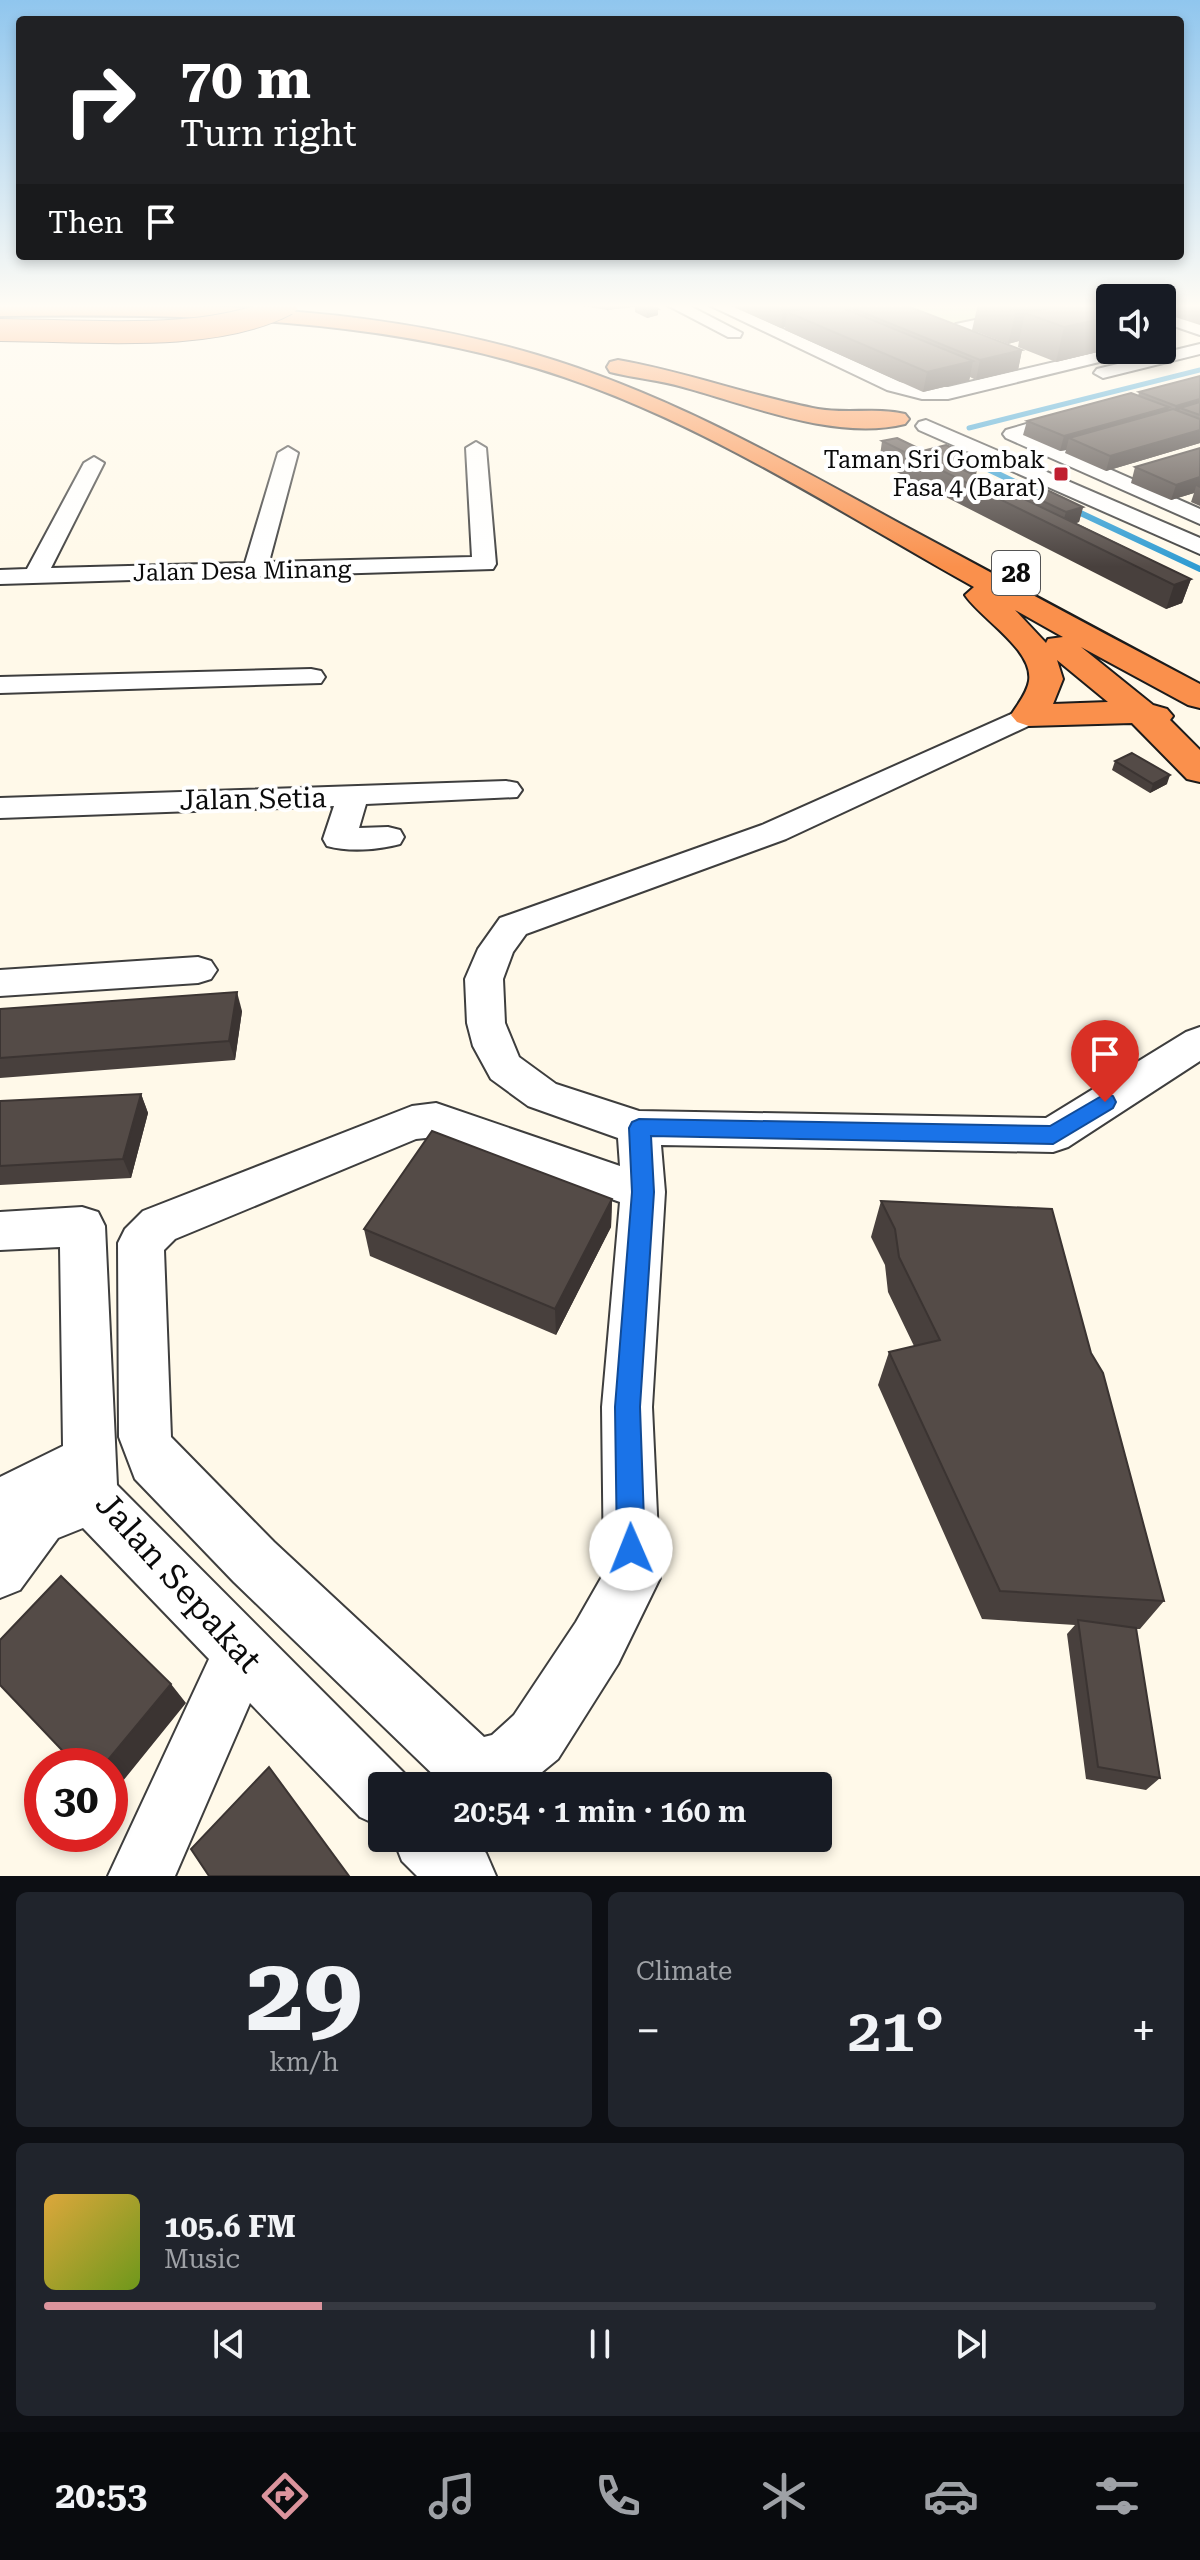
<!DOCTYPE html>
<html lang="en">
<head>
<meta charset="utf-8">
<style>
  body { margin:0; font-family:"Roboto Serif",serif; background:#20242c; color:#f1f3f6; height:100vh; display:flex; flex-direction:column; font-size:30px; white-space:nowrap }
  * { box-sizing:border-box; margin:0 }
  p { font-size:26px; color:#9ea1a6 }
  .icon { flex:none; width:44px; height:44px; fill:none; stroke:currentColor; stroke-width:2; stroke-linecap:round; stroke-linejoin:round }
  .map { position:relative; height:1876px; overflow:hidden }
  .panel { display:flex; flex-direction:column; gap:16px; padding:16px; background:#0d0f14; flex:1 }
  .panel>* { flex:none }
  .guide { position:absolute; left:16px; top:16px; width:1168px; height:244px; border-radius:8px; box-shadow:0 4px 12px #0003; background:#202124; color:#fff; overflow:hidden }
  .tools { position:absolute; left:1096px; top:284px; display:grid; gap:16px }
  .tools a { display:grid; place-items:center; width:80px; height:80px; border-radius:8px; background:#171b24; box-shadow:0 4px 12px #0003; font-size:40px }
  .speed { position:absolute; left:24px; top:1748px; display:flex; gap:16px; font-size:40px; font-weight:700; text-align:center }
  .speed>* { display:grid; place-content:center; width:104px; height:104px; border-radius:50%; background:#171b24; box-shadow:0 4px 12px #0003; line-height:1 }
  .speed .limit { border:12px solid #d22; background:#fff; color:#111 }
  .pin { position:absolute; display:grid; place-items:center; width:68px; height:68px; color:#fff; margin:-82px -34px; border-radius:50% 50% 50% 0; rotate:-45deg; box-shadow:0 0 8px #0007 }
  .pin .icon { rotate:45deg }
  .me { position:absolute; width:88px; margin:-44px; rotate:359deg; stroke-linejoin:round; filter:drop-shadow(0 0 6px #0008) }
  .turn { display:flex; align-items:center; gap:28px; height:168px; padding:0 32px; font-size:36px }
  .turn .icon { width:104px; height:104px; stroke-width:2.5 }
  .turn b { display:block; font-size:56px; line-height:68px }
  .then { display:flex; align-items:center; height:76px; padding:0 32px; background:#0003; gap:16px; font-size:30px }
  .big { font-size:60px; font-weight:600; line-height:1.1 }
  .panel .card { flex:1; display:flex; flex-direction:column; justify-content:center; gap:12px; min-width:0; padding:0 28px; border-radius:12px; background:#20242c }
  .panel .dial { align-items:center; gap:0 }
  .dial b { font-size:104px; line-height:1 }
  .song { display:flex; align-items:center; gap:24px }
  .cover { width:96px; height:96px; border-radius:12px; background:linear-gradient(135deg,hsl(40 70% 55%),hsl(80 70% 35%)) }
  .played { height:8px; border-radius:4px; background:linear-gradient(90deg,#db949d 25%,#363941 25%) }
  .keys { display:flex; justify-content:space-around; direction:ltr }
  .heat { display:flex; justify-content:space-between; align-items:center; font-size:44px; direction:ltr }
  .panel .tiles { flex:1; display:grid; gap:16px; grid-template-columns:1fr 1fr }
  .card:last-child { grid-column:span 2 }
  .trip { position:absolute; left:368px; top:1772px; width:464px; height:80px; border-radius:8px; background:#171b24; box-shadow:0 4px 12px #0003; font-weight:600; line-height:80px; text-align:center }
  .dock { display:flex; height:128px; justify-content:space-around; align-items:center; background:#090b0e; color:#9ea1a6 }
  .dock .icon { width:56px; height:56px }
  .dock .active { color:#db949d }
  .dock b { font-size:36px; color:#f1f3f6 }
  .map>svg:first-child { display:block }
  .green { fill:#d3eab2 }
  .lines { fill:none; stroke-linecap:round; stroke-linejoin:round }
  .stream-far1 { stroke:#309cd2; stroke-width:5 }
  .stream { stroke:#309cd2; stroke-width:6 }
  .minor-casing { stroke:#3e3e3e; stroke-width:4 }
  .highway-casing { stroke:#1c1c1c; stroke-width:4 }
  .minor { fill:#fff; fill-rule:evenodd }
  .highway { fill:#fa904c; fill-rule:evenodd }
  .highway-bridge-casing { stroke:#1c1c1c; stroke-width:24; stroke-linecap:butt }
  .highway-bridge { stroke:#fa904c; stroke-width:22 }
  .wall { fill:#48403d }
  .shaded-wall { fill:#3b3432 }
  .building { fill:#544b47; stroke:#3b3432; stroke-width:2 }
  .route { fill:#1a73e8; stroke:#114b97; stroke-width:2 }
  .poi-dot { fill:#c01f31; stroke:#fff; stroke-width:3 }
  .labels { text-anchor:middle; dominant-baseline:central; stroke-width:8; stroke-linejoin:round; paint-order:stroke }
  .far-poi-label { font-size:24px; fill:#0b0b0b; stroke:#fff; text-anchor:end }
  .far-street-label { font-size:24px; fill:#0b0b0b; stroke:#fff }
  .shield { fill:#fff; stroke:#545454; stroke-width:2 }
  .shield-label { font-size:26px; font-weight:bold; fill:#0b0b0b }
  .street-label { font-size:28px; fill:#0b0b0b; stroke:#fff }
  .near-street-label { font-size:34px; fill:#0b0b0b; stroke:#fff }
</style>
</head>
<body>
<div class="map">
<svg width="1200" height="1876" viewBox="0 0 1200 1876">
  <rect width="100%" height="100%" fill="#fff9e9"/>
  <polygon class="green" points="904,304 1044,304 953,323"/>
  <g class="lines">
    <polyline class="stream-far1" points="969,428 1200,370"/>
    <g class="stream">
      <polyline points="967,459 1046,497"/>
      <polyline points="1072,509 1200,569"/>
    </g>
    <defs>
      <g id="minor">
        <polygon points="665,304 686,304 742,333 740,337 728,337"/>
        <polygon points="707,304 728,304 900,382 922,387 948,387 1110,349 1135,350 1132,354 948,399 922,399 887,390"/>
        <polygon points="1051,304 1081,304 1073,309 956,334 948,329 956,324"/>
        <polygon points="1162,312 1200,324 1200,335 1162,322"/>
        <polygon points="1200,344 1200,354 1103,378 1094,373 1097,369"/>
        <polygon points="1071,411 1081,417 1078,421 1032,435 1200,509 1200,524 1006,438 1003,434 1006,430"/>
        <polygon points="926,420 1200,538 1200,554 919,430 916,426 919,422"/>
        <polygon points="476,442 486,448 496,564 493,569 0,584 0,570 27,569 84,463 94,457 104,463 51,568 245,563 278,453 288,447 298,453 269,562 472,557 466,448"/>
        <polygon points="311,669 321,671 325,677 321,683 0,693 0,677"/>
        <path d="M 1029,706 L 1039,709 L 1043,715 L 1039,721 L 786,839 L 526,934 L 513,952 L 503,979 L 505,1023 L 519,1057 L 556,1084 L 639,1111 L 1046,1118 L 1186,1032 L 1200,1027 L 1200,1061 L 1068,1147 L 1053,1152 L 661,1145 L 665,1192 L 652,1407 L 660,1578 L 618,1664 L 558,1759 L 525,1786 L 445,1786 L 234,1582 L 135,1479 L 119,1437 L 118,1243 L 125,1229 L 143,1211 L 412,1106 L 436,1103 L 620,1166 L 618,1138 L 528,1106 L 491,1079 L 473,1046 L 467,1023 L 465,979 L 478,949 L 500,918 L 762,825 ZM 435,1137 L 620,1202 L 602,1407 L 604,1573 L 576,1622 L 514,1715 L 492,1735 L 484,1737 L 274,1542 L 171,1437 L 164,1250 L 175,1239 L 416,1139 Z"/>
        <path d="M 506,781 L 517,783 L 522,790 L 517,797 L 366,804 L 359,828 L 388,827 L 400,830 L 404,837 L 400,844 C 378,850 349,852 327,846 L 323,839 L 334,806 L 0,818 L 0,798 Z"/>
        <polygon points="198,957 211,961 217,970 211,979 198,983 0,996 0,970"/>
        <polygon points="82,1207 98,1212 105,1226 117,1485 404,1773 410,1786 382,1786 382,1827 360,1817 250,1703 175,1876 108,1876 209,1659 83,1528 58,1538 20,1590 0,1598 0,1477 63,1446 60,1247 0,1250 0,1212"/>
        <polygon points="393,1838 471,1838 486,1853 496,1876 417,1876 402,1861"/>
      </g>
      <g id="highway">
        <path d="M 0,304 C 179,303 364,303 537,355 C 666,393 782,459 899,523 C 999,577 1099,631 1200,684 L 1200,708 L 1188,705 L 1081,647 L 1153,705 L 1167,709 L 1173,716 L 1170,720 L 1200,750 L 1200,782 L 1187,779 L 1132,723 L 1029,726 L 1017,722 L 1011,715 C 1018,704 1027,693 1029,681 C 1034,650 980,618 965,595 L 974,587 C 841,513 709,426 564,377 C 383,316 189,314 0,316 ZM 1015,610 L 1063,637 L 1048,639 L 1046,643 ZM 1057,660 L 1108,702 L 1053,704 L 1063,679 Z"/>
        <path d="M 618,360 C 686,372 751,396 818,409 C 847,414 878,407 905,414 L 909,419 L 905,424 C 836,441 749,405 683,387 C 659,380 634,378 610,372 L 607,367 L 610,362 Z"/>
      </g>
    </defs>
    <use href="#minor" class="minor-casing"/>
    <use href="#highway" class="highway-casing"/>
    <use href="#minor" class="minor"/>
    <use href="#highway" class="highway"/>
    <defs>
      <path id="highway-bridge" d="M 0,330 C 84,330 212,344 287,304"/>
    </defs>
    <use href="#highway-bridge" class="highway-bridge-casing"/>
    <use href="#highway-bridge" class="highway-bridge"/>
  </g>
  <g class="wall">
    <polygon points="570,304 649,304 658,309 658,315 647,318 635,312 635,307 607,310"/>
    <polygon points="727,304 902,304 1022,350 1018,370 976,380 970,377 969,381 923,392 785,330 785,327 781,328"/>
    <polygon points="978,304 1110,304 1110,349 1056,362 1018,347 1019,341 1008,344 972,330"/>
    <polygon points="1162,304 1200,304 1200,325 1175,317 1170,335 1162,336"/>
    <polygon points="1200,376 1200,443 1106,471 1065,453 1066,450 1060,451 1023,435 1027,421 1138,396 1139,392"/>
    <polygon points="882,441 926,451 926,450 946,445 975,475 1028,501 1030,495 1083,507 1079,522 1076,523 1191,579 1182,603 1166,609 879,463"/>
    <polygon points="1200,448 1200,506 1191,502 1194,493 1171,500 1131,483 1135,467"/>
    <polygon points="1115,761 1167,784 1150,793 1112,770"/>
    <polygon points="0,1009 242,1011 235,1060 0,1078"/>
    <polygon points="141,1094 148,1113 131,1178 0,1185 0,1101"/>
    <polygon points="612,1199 611,1227 556,1335 370,1256 364,1229"/>
    <polygon points="881,1201 1091,1353 1164,1601 1140,1629 1136,1629 1160,1778 1146,1790 1086,1779 1067,1634 1075,1625 982,1619 878,1385 889,1352 914,1346 888,1292 885,1265 871,1237"/>
  </g>
  <g class="shaded-wall">
    <polygon points="607,304 649,304 607,310"/>
    <polygon points="811,304 824,304 787,312 785,327 781,328 783,309"/>
    <polygon points="1044,304 1110,304 1110,349 1056,362 1064,327 1025,313 1019,341 1008,344 1016,310"/>
    <polygon points="1168,304 1179,304 1170,335 1162,336 1162,305"/>
    <polygon points="658,309 658,315 647,318 647,311"/>
    <polygon points="1022,350 1018,370 976,380 980,360"/>
    <polygon points="973,361 969,381 923,392 927,372"/>
    <polygon points="1200,399 1200,412 1180,408 1177,419 1171,420 1176,406"/>
    <polygon points="1169,407 1164,422 1069,438 1066,450 1060,451 1064,436"/>
    <polygon points="1200,430 1200,443 1106,471 1110,456"/>
    <polygon points="979,460 976,475 957,478 959,466"/>
    <polygon points="1200,477 1200,488 1196,486 1194,493 1171,500 1176,485"/>
    <polygon points="1083,507 1079,522 1061,528 1066,512"/>
    <polygon points="1191,579 1182,603 1166,609 1174,585"/>
    <polygon points="1170,775 1167,784 1150,793 1153,784"/>
    <polygon points="237,992 242,1011 235,1060 229,1041"/>
    <polygon points="141,1094 148,1113 131,1178 123,1159"/>
    <polygon points="612,1199 611,1227 556,1335 555,1309"/>
    <polygon points="171,1684 186,1703 110,1797 110,1766 103,1766"/>
  </g>
  <g class="building">
    <polygon points="647,304 658,309 647,311 635,305"/>
    <polygon points="770,304 811,304 783,309"/>
    <polygon points="826,304 833,304 973,361 927,372 787,312"/>
    <polygon points="842,304 902,304 1022,350 980,360"/>
    <polygon points="999,304 1044,304 1016,310"/>
    <polygon points="1069,304 1110,304 1110,317 1064,327 1025,313"/>
    <polygon points="1200,376 1200,399 1176,406 1139,392"/>
    <polygon points="1131,393 1169,407 1064,436 1027,421"/>
    <polygon points="1200,402 1200,415 1180,408"/>
    <polygon points="1173,409 1200,419 1200,430 1110,456 1069,438"/>
    <polygon points="897,438 1191,579 1174,585 882,441"/>
    <polygon points="946,445 979,460 959,466 926,450"/>
    <polygon points="1200,448 1200,477 1176,485 1135,467"/>
    <polygon points="1047,490 1083,507 1066,512 1030,495"/>
    <polygon points="1132,753 1170,775 1153,784 1115,761"/>
    <polygon points="237,992 229,1041 0,1058 0,1009"/>
    <polygon points="141,1094 123,1159 0,1166 0,1101"/>
    <polygon points="432,1131 612,1199 555,1309 364,1229"/>
    <polygon points="881,1201 1052,1209 1091,1353 1103,1373 1164,1601 1000,1591 889,1352 940,1340 899,1257 895,1229"/>
    <polygon points="61,1576 171,1684 103,1766 77,1766 0,1685 0,1640"/>
    <polygon points="1078,1620 1136,1628 1160,1778 1098,1767"/>
    <polygon points="269,1767 349,1876 209,1876 191,1849"/>
  </g>
  <linearGradient id="sky" x2="0" y2="1"><stop stop-color="#90c6ee"/><stop offset="0.54" stop-color="#fffcf5"/><stop offset="1" stop-color="#fffcf5" stop-opacity="0"/></linearGradient>
  <rect width="1200" height="567" fill="url(#sky)"/>
  <polygon class="route" points="1105,1094 1113,1096 1116,1102 1113,1108 1053,1144 651,1136 654,1192 640,1407 645,1549 641,1559 631,1563 621,1559 617,1549 615,1407 632,1192 629,1128 632,1122 639,1119 1050,1126"/>
  <rect class="poi-dot" x="1053" y="466" width="16" height="16" rx="4"/>
  <g class="labels">
    <g class="far-poi-label">
      <text x="1045" y="460">Taman Sri Gombak<tspan x="1045" dy="28">Fasa 4 (Barat)</tspan></text>
    </g>
    <g class="far-street-label">
      <text transform="translate(242 571) rotate(-1)">Jalan Desa Minang</text>
    </g>
    <rect class="shield" x="992" y="551" width="48" height="44" rx="6"/>
    <g class="shield-label">
      <text x="1016" y="573">28</text>
    </g>
    <g class="street-label">
      <text transform="translate(253 799) rotate(-1)">Jalan Setia</text>
    </g>
    <g class="near-street-label">
      <text transform="translate(179 1582) rotate(48)">Jalan Sepakat</text>
    </g>
  </g>
</svg>
<div class="tools">
<a><svg class="icon" aria-label="sound" viewBox="0 0 24 24"><path d="M4 9h4l5-4v14l-5-4H4zM17 9q2 3 0 6"/></svg></a>
</div>
<div class="speed"><div class="limit">30</div></div>
<div class="pin" style="left:1105px;top:1102px;background:#d93025"><svg class="icon" aria-label="arrive" viewBox="0 0 24 24"><path d="M6 21V4h12l-3 4 3 4H6"/></svg></div>
<svg class="me" style="left:631px;top:1549px" viewBox="-20 -20 40 40"><circle r="19" fill="#fff"/><path d="M0-13L10 11 0 6-10 11z" fill="#1a73e8"/></svg>
<div class="trip">20:54 · 1 min · 160 m</div>
<div class="guide">
<div class="turn"><svg class="icon" aria-label="right" viewBox="0 0 24 24"><path d="M7 20v-9h11M14 6l5 5-5 5"/></svg><div><b>70 m</b>Turn right</div></div>
<div class="then">Then<svg class="icon" aria-label="arrive" viewBox="0 0 24 24"><path d="M6 21V4h12l-3 4 3 4H6"/></svg></div>
</div>
</div>
<section class="panel">
<div class="tiles">
<div class="card dial"><b>29</b><p>km/h</p></div>
<div class="card"><p>Climate</p>
<div class="heat"><a>−</a><b class="big">21°</b><a>+</a></div>
</div>
<div class="card">
<div class="song"><i class="cover"></i><div><b>105.6 FM</b><p>Music</p></div></div>
<div class="played"></div>
<div class="keys"><svg class="icon" aria-label="previous" viewBox="0 0 24 24"><path d="M18 5L8 12l10 7zM5 5v14"/></svg><svg class="icon" aria-label="pause" viewBox="0 0 24 24"><path d="M8 5v14M16 5v14"/></svg><svg class="icon" aria-label="next" viewBox="0 0 24 24"><path d="M6 5l10 7-10 7zM19 5v14"/></svg></div>
</div>
</div>
</section>
<nav class="dock">
<b>20:53</b>
<svg class="icon active" aria-label="directions" viewBox="0 0 24 24"><path d="M12 3l9 9-9 9-9-9zM9 14v-3h6M13 9l2 2-2 2"/></svg>
<svg class="icon" aria-label="music" viewBox="0 0 24 24"><path d="M9 18V5l10-2v13"/><circle cx="6" cy="18" r="3"/><circle cx="16" cy="16" r="3"/></svg>
<svg class="icon" aria-label="phone" viewBox="0 0 24 24"><path d="M5 4h4l2 5-3 2q2 4 5 5l2-3 5 2v4C11 20 4 13 5 4z"/></svg>
<svg class="icon" aria-label="climate" viewBox="0 0 24 24"><path d="M12 3v18M4 7l16 10M4 17L20 7"/></svg>
<svg class="icon" aria-label="car" viewBox="0 0 24 24"><path d="M5 17H2v-5l4-1 3-4h7l3 4 3 1v5h-3M9 17h6M6 11h13"/><circle cx="7" cy="17" r="2"/><circle cx="17" cy="17" r="2"/></svg>
<svg class="icon" aria-label="filters" viewBox="0 0 24 24"><path d="M4 7h16M4 17h16"/><circle cx="9" cy="7" r="2"/><circle cx="15" cy="17" r="2"/></svg>
</nav>
</body>
</html>
